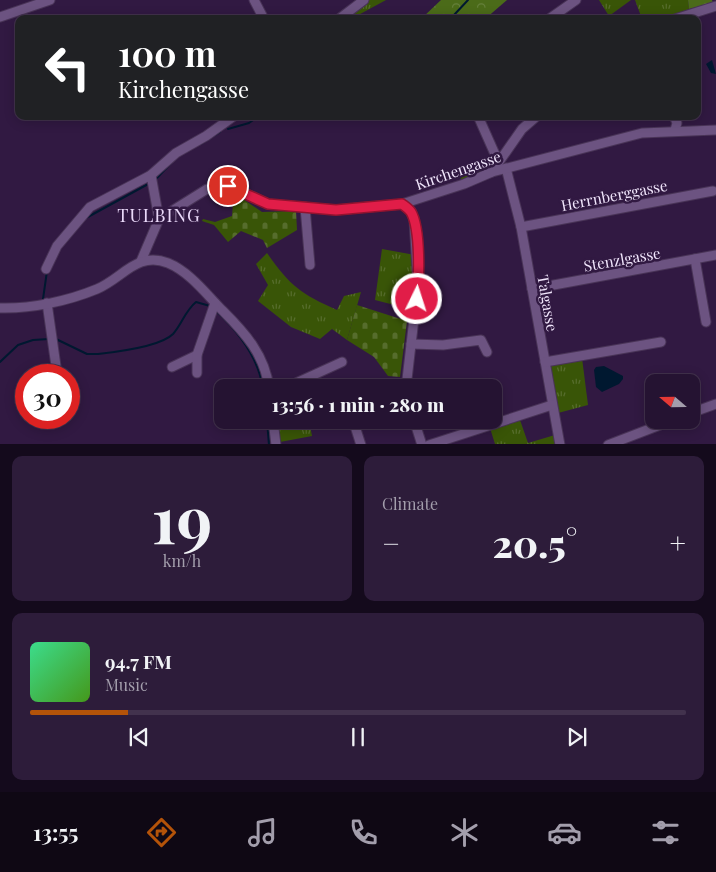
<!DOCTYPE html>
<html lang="en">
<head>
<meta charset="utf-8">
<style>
  body { margin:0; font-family:"Playfair Display",serif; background:#2d1c3a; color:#f1f3f6; height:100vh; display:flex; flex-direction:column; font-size:19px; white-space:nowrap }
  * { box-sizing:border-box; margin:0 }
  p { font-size:16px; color:#a39eac }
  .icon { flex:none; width:28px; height:28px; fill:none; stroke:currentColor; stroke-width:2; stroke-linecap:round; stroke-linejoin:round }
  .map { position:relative; height:444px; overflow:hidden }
  .sheet { display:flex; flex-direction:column; gap:12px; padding:12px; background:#140a1c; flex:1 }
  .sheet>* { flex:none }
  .hud { position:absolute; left:15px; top:15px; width:686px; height:105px; border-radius:10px; box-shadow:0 2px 12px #0003,0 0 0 1px #42324d; background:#202124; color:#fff; overflow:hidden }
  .needle { width:32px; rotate:290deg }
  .fabs { position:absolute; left:645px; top:374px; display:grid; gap:10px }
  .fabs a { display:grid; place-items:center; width:55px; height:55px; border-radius:10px; background:#251332; box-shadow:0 2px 12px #0003,0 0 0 1px #42324d; font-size:25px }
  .speed { position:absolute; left:15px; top:364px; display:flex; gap:10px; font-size:25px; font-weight:700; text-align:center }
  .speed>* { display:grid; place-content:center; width:65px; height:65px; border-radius:50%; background:#251332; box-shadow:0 2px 12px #0003,0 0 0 1px #42324d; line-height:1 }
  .speed .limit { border:8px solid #d22; background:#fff; color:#111 }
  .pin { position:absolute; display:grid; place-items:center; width:42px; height:42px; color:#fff; margin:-21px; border:2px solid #fff; border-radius:50%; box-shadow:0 1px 5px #0007 }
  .me { position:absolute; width:55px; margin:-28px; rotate:4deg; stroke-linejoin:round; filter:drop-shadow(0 0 4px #0008) }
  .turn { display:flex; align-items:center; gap:18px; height:105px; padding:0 20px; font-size:22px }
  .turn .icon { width:65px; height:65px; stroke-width:2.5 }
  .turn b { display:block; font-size:35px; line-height:42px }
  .big { font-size:38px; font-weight:800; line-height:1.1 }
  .sheet .tile { flex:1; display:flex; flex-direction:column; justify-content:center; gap:8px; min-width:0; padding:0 18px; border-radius:10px; background:#2d1c3a }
  .sheet .dial { align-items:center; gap:0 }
  .dial b { font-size:65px; line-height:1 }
  .song { display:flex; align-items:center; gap:15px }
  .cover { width:60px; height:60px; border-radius:8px; background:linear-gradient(135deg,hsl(150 70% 55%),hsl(100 70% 35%)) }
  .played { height:5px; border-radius:2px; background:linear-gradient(90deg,#b45309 15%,#42324d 15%) }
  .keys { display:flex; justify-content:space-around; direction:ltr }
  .heat { display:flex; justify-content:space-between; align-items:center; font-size:28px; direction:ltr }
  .sheet .tiles { flex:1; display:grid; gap:12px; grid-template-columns:1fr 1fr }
  .tile:last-child { grid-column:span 2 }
  .trip { position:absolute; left:214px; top:379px; width:288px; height:50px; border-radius:10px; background:#251332; box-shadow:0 2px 12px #0003,0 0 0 1px #42324d; font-weight:800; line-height:50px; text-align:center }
  .tabs { display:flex; height:80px; justify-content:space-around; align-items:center; background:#0f0814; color:#a39eac }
  .tabs .icon { width:35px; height:35px }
  .tabs .current { color:#b45309 }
  .tabs b { font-size:22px; color:#f1f3f6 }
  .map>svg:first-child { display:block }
  .grass { fill:url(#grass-tufts) }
  .forest { fill:url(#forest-crowns) }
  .cemetery { fill:url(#cemetery-stones) }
  .park { fill:url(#park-dots) }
  .water { fill:#001830 }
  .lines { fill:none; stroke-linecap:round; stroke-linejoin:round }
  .stream { stroke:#001830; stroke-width:2 }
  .minor-casing { stroke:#493457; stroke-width:11 }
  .minor { stroke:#6c5381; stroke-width:9 }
  .route-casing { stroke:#92132f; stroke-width:12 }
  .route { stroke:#e11d48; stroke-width:9 }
  .labels { text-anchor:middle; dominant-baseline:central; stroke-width:5; stroke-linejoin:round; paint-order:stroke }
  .street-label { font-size:15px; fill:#f1e6fc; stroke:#311942 }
  .quarter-label { font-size:18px; letter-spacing:1px; fill:#ead9f9; stroke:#311942 }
</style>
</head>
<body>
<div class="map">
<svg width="716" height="445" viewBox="0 0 716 445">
  <defs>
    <pattern id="grass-tufts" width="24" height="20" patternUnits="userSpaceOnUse" patternTransform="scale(1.25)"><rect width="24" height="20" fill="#395507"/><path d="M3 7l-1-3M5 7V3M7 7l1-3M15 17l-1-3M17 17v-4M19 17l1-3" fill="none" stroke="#566d2c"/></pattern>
    <pattern id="forest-crowns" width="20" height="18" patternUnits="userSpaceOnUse" patternTransform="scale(1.25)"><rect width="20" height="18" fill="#4b6b19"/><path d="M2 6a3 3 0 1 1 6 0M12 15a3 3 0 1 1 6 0" fill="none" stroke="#65803b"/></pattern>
    <pattern id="cemetery-stones" width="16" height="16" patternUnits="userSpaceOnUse" patternTransform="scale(1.25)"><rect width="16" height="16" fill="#395507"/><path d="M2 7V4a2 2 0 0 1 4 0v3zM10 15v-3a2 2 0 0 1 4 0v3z" fill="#566d2c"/></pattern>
    <pattern id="park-dots" width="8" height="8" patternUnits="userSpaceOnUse" patternTransform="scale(1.25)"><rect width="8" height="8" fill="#395507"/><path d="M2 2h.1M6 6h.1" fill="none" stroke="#566d2c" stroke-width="1.8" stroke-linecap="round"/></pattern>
  </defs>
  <rect width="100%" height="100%" fill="#311942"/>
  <g class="grass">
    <polygon points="367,0 386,0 351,19 350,15"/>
    <polygon points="599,0 631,0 609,16"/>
    <polygon points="635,0 688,0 689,9 667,19 642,19"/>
    <polygon points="382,249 415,255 412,300 406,308 375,300"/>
    <path d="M 267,253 C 290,286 301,294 337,310 L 344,296 L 361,292 L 347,340 L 332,329 L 320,339 L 291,327 L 258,301 L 268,285 L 256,264 Z"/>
    <polygon points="582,358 588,405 558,413 550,367 553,364"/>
    <polygon points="278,420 309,420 312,436 280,442"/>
    <polygon points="520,420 528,443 555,435 556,444 495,444 490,428"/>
  </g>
  <g class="forest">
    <polygon points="441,0 507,0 485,19 421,19"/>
    <polygon points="688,0 712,0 713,3 689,9"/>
  </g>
  <g class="cemetery">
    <polygon points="240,197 262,212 296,211 297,230 267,248 263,240 241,231 228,242 214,225 202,221 203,219 215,222 232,216 233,203"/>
    <polygon points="357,305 407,321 400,377 388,376 374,357 347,340"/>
  </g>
  <polygon class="park" points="489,163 491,166 485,173 463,183 460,177"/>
  <g class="water">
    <polygon points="712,60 716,74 711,73 706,64"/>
    <polygon points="604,366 623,376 623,379 619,384 602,392 596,387 594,370 596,367"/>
  </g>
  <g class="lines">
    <g class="stream">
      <polyline points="436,19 454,15 468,0"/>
      <polyline points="228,129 249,123 259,116"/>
      <polyline points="201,144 220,132"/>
      <polyline points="156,179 172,162"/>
      <polyline points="86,218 150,183"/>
      <polyline points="43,299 47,271"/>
      <path d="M 215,310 C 238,331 258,357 263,388"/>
      <path d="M 56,339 L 87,354 L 98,354 C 116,352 160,347 173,334 C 182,324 185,311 196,302 L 210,306"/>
      <polyline points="0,362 18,345 33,340 49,339"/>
      <polyline points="267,420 269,445"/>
    </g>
    <defs>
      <g id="minor">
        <polyline points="254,0 264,19"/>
        <polyline points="0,17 50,0"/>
        <polyline points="339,19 364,0"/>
        <polyline points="549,19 576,0"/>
        <polyline points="675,19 716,6"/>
        <polyline points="478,116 498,161"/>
        <polyline points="674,116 677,123 675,130"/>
        <polyline points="506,168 521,227 560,445"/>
        <polyline points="492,172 522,129 537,116"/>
        <polyline points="402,204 411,211 414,220 418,284 406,388"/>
        <polyline points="305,207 310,265"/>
        <polyline points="159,219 207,189 221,185 234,188 268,204 336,210 402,204 464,184 492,172 642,133 716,130"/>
        <polyline points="521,227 713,191"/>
        <polyline points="695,259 706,322"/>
        <polyline points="141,261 159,219 151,175"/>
        <polyline points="46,269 57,246 90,207 151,175 176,153 206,136 234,116"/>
        <polyline points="532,289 716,255"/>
        <polyline points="47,303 56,366"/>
        <path d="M 0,308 C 31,309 68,301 97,289 C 123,278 137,251 168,263 C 190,272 207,295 223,311 C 245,333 265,355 269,388"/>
        <polyline points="411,344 443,345 481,340 487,352"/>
        <polyline points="545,362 661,342"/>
        <polyline points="172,367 197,355"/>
        <polyline points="197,373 197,355 215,303"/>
        <polyline points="285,388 342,362"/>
        <polyline points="691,413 716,404"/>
        <polyline points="273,420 276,445"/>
        <polyline points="353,420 361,445"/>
        <polyline points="414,420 422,445"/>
        <polyline points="429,445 552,405"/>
        <polyline points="608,445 673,420"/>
      </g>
    </defs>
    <use href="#minor" class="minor-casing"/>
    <use href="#minor" class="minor"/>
  </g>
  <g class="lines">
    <defs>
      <path id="route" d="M 228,186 L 268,204 L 336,210 L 402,204 C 406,207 409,209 411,212 C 421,229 419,280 417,299"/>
    </defs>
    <use href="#route" class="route-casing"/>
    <use href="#route" class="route"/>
  </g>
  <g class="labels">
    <g class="street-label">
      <text transform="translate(458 170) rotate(-19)">Kirchengasse</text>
      <text transform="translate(614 195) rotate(-11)">Herrnberggasse</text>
      <text transform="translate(622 259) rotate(-10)">Stenzlgasse</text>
      <text transform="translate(548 303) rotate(80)">Talgasse</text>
    </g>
    <g class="quarter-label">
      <text x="159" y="215">TULBING</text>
    </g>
  </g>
</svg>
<div class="fabs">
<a><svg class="needle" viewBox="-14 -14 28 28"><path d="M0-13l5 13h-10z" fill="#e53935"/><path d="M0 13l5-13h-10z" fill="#a39eac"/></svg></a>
</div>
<div class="speed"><div class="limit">30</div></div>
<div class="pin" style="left:228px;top:186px;background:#d93025"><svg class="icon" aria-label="arrive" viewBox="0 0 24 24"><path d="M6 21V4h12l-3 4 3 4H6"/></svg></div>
<svg class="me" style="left:417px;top:299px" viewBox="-20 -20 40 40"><circle r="17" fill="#e11d48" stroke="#fff" stroke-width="3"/><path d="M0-11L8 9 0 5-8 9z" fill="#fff"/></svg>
<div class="trip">13:56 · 1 min · 280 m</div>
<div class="hud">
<div class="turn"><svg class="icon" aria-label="left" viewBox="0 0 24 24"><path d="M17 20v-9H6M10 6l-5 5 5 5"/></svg><div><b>100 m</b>Kirchengasse</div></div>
</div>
</div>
<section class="sheet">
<div class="tiles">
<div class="tile dial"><b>19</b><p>km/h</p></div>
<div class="tile"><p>Climate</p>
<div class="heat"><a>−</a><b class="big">20.5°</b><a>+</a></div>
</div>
<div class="tile">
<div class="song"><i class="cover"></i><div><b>94.7 FM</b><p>Music</p></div></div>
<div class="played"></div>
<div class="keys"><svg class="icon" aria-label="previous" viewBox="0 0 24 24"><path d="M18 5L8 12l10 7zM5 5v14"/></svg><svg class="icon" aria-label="pause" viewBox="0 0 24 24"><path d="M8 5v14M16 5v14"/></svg><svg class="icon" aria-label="next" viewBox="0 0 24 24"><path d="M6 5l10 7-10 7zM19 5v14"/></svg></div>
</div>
</div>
</section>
<nav class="tabs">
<b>13:55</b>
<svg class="icon current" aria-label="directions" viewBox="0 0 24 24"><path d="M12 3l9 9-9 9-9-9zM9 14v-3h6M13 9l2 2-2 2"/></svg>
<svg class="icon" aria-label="music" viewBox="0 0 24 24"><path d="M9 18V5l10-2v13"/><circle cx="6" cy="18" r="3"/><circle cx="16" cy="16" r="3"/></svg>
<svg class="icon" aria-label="phone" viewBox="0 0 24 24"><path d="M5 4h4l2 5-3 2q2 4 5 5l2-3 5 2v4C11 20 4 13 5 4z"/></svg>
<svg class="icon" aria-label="climate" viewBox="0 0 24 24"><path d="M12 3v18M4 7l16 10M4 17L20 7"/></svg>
<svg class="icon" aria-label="car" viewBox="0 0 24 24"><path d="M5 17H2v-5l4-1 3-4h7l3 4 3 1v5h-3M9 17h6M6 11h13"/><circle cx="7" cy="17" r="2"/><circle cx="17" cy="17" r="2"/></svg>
<svg class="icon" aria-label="filters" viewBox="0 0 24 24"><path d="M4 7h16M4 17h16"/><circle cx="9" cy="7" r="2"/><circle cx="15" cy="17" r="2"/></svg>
</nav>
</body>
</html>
